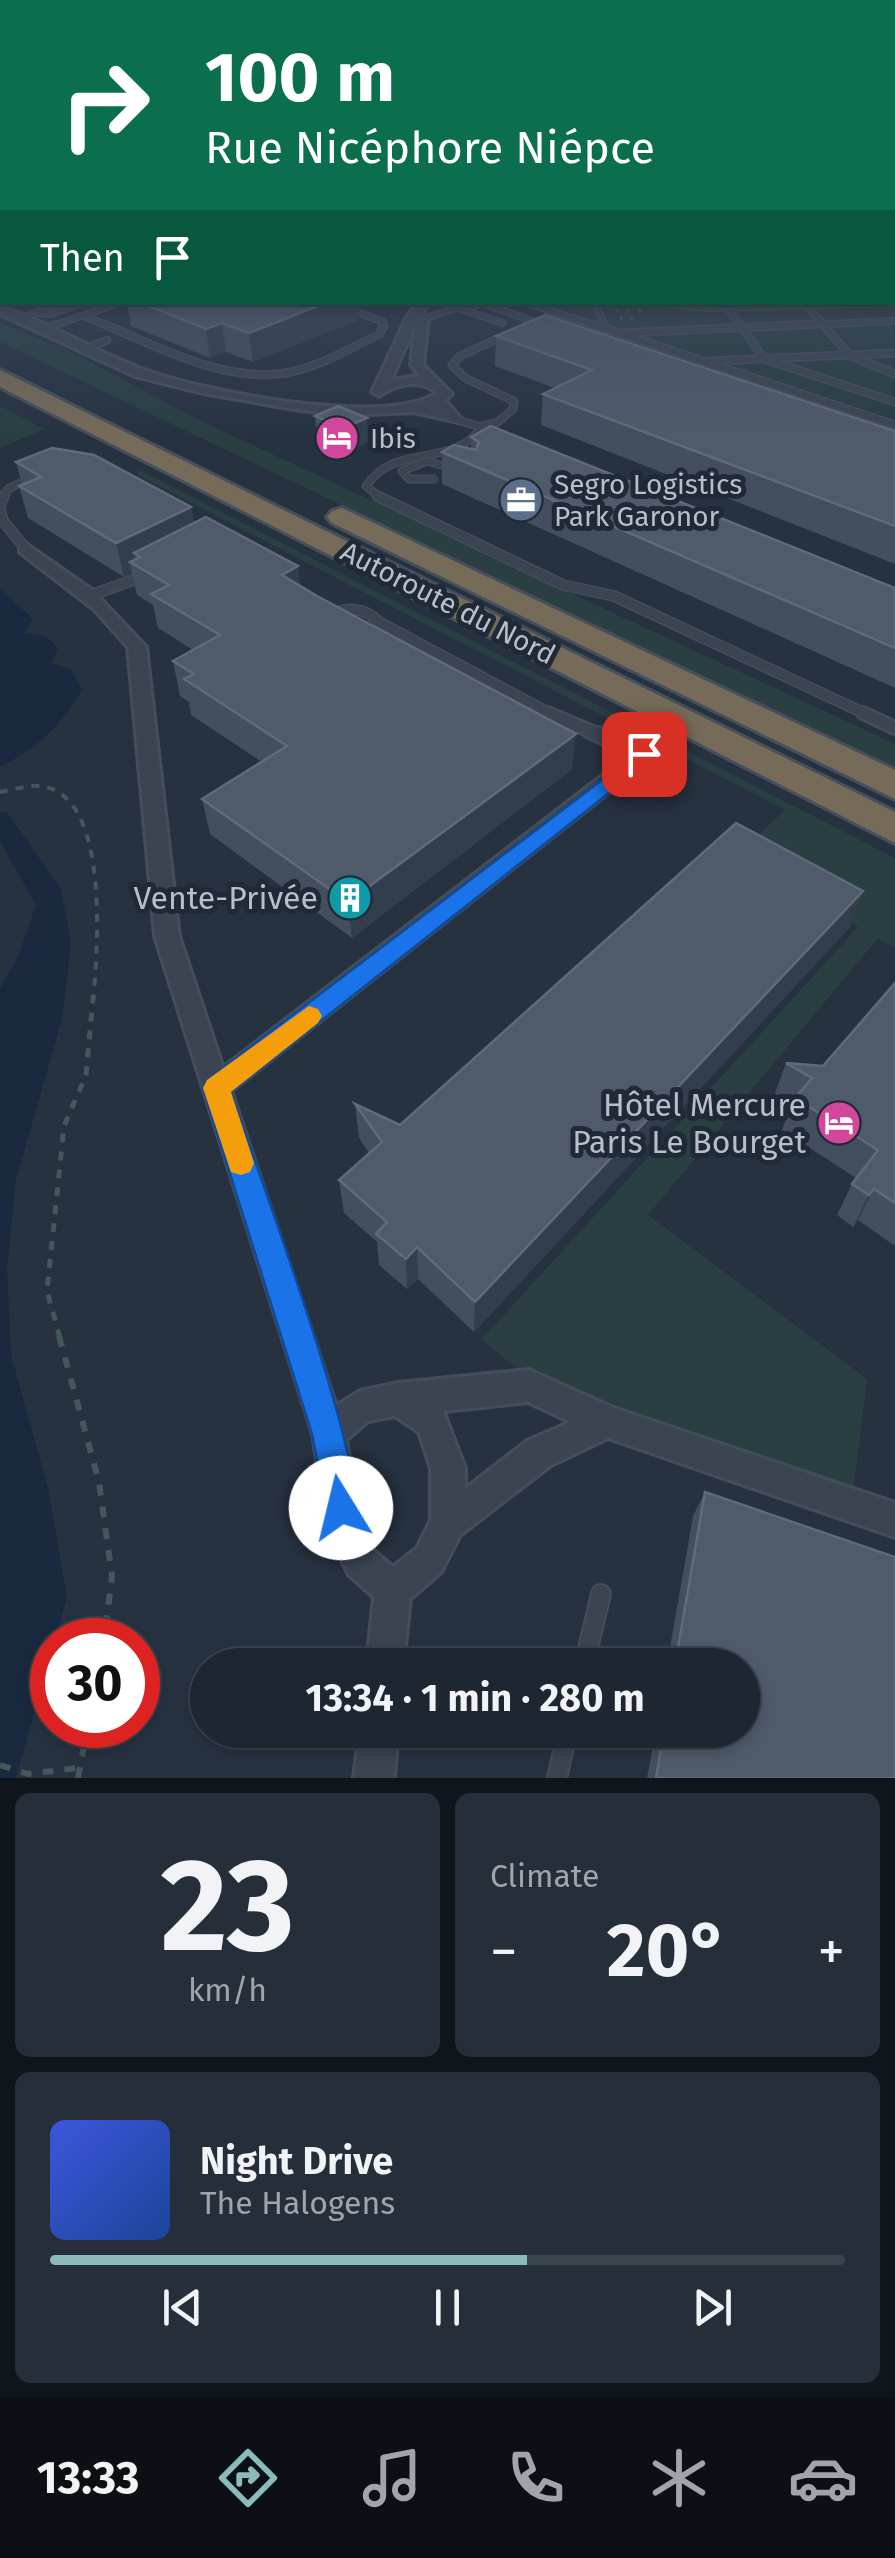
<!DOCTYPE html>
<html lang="en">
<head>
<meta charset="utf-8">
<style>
  body { margin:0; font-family:"Fira Sans",sans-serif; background:#252e39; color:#f1f3f6; height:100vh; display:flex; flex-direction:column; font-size:38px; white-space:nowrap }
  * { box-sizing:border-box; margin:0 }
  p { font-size:32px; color:#a0a5ab }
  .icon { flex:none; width:55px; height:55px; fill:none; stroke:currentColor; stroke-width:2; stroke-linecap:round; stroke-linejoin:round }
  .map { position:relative; height:1778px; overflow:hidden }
  .details { display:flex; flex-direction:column; gap:15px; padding:15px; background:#10151b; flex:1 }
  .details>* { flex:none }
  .guide { position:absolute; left:0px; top:0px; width:895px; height:305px; box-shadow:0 5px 15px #0003,0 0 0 2px #3b434d; background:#0b6e4f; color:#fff; overflow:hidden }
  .speed { position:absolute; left:30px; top:1618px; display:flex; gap:20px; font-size:50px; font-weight:700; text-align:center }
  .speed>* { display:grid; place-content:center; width:130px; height:130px; border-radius:50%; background:#1d2631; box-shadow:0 5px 15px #0003,0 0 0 2px #3b434d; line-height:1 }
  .speed .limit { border:15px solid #d22; background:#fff; color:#111 }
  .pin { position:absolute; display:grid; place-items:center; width:85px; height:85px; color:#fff; margin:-42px; border-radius:20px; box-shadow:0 5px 15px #0006 }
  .me { position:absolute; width:110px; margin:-55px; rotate:351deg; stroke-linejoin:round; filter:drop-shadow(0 0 8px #0008) }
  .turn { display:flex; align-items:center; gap:35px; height:210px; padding:0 40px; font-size:45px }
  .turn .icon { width:130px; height:130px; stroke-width:2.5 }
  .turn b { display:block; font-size:70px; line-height:85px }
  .then { display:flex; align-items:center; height:95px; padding:0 40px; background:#0003; gap:20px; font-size:38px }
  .big { font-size:75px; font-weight:700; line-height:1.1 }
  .details .tile { flex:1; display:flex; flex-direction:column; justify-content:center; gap:15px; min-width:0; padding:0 35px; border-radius:15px; background:#252e39 }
  .details .dial { align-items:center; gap:0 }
  .dial b { font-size:130px; line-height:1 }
  .song { display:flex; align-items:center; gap:30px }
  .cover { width:120px; height:120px; border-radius:15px; background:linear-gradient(135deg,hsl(230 70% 55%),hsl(220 70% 35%)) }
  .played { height:10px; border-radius:5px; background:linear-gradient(90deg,#8bbbb9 60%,#3b434d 60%) }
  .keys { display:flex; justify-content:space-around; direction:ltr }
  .heat { display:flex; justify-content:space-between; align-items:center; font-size:55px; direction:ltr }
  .details .tiles { flex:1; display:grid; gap:15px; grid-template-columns:1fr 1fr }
  .tile:last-child { grid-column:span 2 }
  .trip { position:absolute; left:190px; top:1648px; width:570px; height:100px; border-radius:50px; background:#1d2631; box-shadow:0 5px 15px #0003,0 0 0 2px #3b434d; font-weight:700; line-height:100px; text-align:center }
  .tab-bar { display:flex; height:160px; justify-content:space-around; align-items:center; background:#0c0f14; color:#a0a5ab }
  .tab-bar .icon { width:70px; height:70px }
  .tab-bar .on { color:#8bbbb9 }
  .tab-bar b { font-size:45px; color:#f1f3f6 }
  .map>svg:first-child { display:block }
  .green { fill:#293f42 }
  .water { fill:#1a293f }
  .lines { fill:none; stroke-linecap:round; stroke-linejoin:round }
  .service-far4-casing { stroke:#454d5a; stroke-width:8 }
  .service-far3-casing { stroke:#454d5a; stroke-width:9 }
  .service-far2-casing { stroke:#454d5a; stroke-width:12 }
  .service-far1-casing { stroke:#454d5a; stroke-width:16 }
  .service-casing { stroke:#454d5a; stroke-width:22 }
  .minor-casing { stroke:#454d5a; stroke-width:6 }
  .motorway-casing { stroke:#464f5b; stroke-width:6 }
  .path-far3 { stroke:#43585a; stroke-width:2.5; stroke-dasharray:4 4; stroke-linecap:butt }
  .path-far2 { stroke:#43585a; stroke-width:4; stroke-dasharray:8 8; stroke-linecap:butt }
  .path-far1 { stroke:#43585a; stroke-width:5; stroke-dasharray:9 9; stroke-linecap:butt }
  .path { stroke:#43585a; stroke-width:6; stroke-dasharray:11 11; stroke-linecap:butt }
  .service-far4 { stroke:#3b4451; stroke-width:5 }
  .service-far3 { stroke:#3b4451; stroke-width:6 }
  .service-far2 { stroke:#3b4451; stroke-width:9 }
  .service-far1 { stroke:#3b4451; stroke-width:11 }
  .service { stroke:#3b4451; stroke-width:18 }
  .minor { fill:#3b4451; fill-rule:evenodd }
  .motorway { fill:#766b59; fill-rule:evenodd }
  .service-bridge-casing { stroke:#454d5a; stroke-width:9; stroke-linecap:butt }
  .service-bridge { stroke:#3b4451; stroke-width:6 }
  .wall { fill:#434e5f }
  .shaded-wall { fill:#323e4e }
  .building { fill:#4f5b6b; stroke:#606a7a; stroke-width:2.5 }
  .route { fill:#1a73e8; stroke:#114b97; stroke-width:2.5 }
  .slow { fill:#f59e0b }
  .labels { text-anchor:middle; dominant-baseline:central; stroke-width:10; stroke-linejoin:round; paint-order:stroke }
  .far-poi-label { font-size:28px; fill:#b8bfcb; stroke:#202936; text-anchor:start }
  .far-street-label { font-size:28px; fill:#b8bfcb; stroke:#202936 }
  .poi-label { font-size:32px; fill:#b8bfcb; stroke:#202936; text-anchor:end }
</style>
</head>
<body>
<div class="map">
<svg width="895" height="1778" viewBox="0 0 895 1778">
  <rect width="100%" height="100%" fill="#273241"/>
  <g class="green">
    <polygon points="893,212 895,429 513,303 892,302"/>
    <polygon points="0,323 67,350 201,421 895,744 895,769 0,342"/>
    <polygon points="0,406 45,429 0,448"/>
    <polygon points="140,470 895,858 895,948 878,938 648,1215 867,1379 853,1492 519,1371 482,1339 858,927 735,857 785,810 137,475"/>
  </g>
  <g class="water">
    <path d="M 0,589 L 33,619 L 24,633 C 39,635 52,635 58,651 L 51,663 L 71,669 L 82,690 C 62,725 36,749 0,767 Z"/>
    <polygon points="6,811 61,889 71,943 62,1019 16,1180 7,1270 11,1355 48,1488 67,1597 16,1778 0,1778 0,988 18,957 36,905 0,841 0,813"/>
  </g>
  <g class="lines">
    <defs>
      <g id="service-far4">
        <polyline points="331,302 383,322 384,327"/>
        <polyline points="440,302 503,323"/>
        <polyline points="524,302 599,327"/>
        <polyline points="595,302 605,327"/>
        <polyline points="655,302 707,308 895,303"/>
        <polyline points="806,305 825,327"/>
        <polyline points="728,308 741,327"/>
        <polyline points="464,310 482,303 543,325"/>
        <polyline points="38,313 51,314 85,302"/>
        <polyline points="84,316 110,327"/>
        <polyline points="21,319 59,302"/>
        <polyline points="422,319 457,308"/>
        <polyline points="50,327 121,302"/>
        <polyline points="762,327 895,321"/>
      </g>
      <g id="service-far3">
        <path d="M 104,324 C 158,347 225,383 285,373 C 318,368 350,348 380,334 L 383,324"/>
        <polyline points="592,324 895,425"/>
        <polyline points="604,324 606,330"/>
        <polyline points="740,324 764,359 895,402"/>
        <polyline points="823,324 849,355 895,374"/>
        <polyline points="44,329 57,324"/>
        <polyline points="624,333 818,324"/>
        <polyline points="84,350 107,340"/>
        <polyline points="709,361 895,353"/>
        <polyline points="454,419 487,429"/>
        <polyline points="483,426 498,422 513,409 514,401 465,378 452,365 460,356 506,335"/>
        <polyline points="3,498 8,489 32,477"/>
        <path d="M 381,498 L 366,486 C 399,440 451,471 483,426"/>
      </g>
      <g id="service-far2">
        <polyline points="377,496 563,585 614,596 868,715"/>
        <polyline points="0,504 4,496"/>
        <polyline points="0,509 3,521 26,549"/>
        <polyline points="91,595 148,575"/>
        <path d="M 329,615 C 348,606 364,607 379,622 L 553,715"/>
      </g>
      <g id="service-far1">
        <polyline points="548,713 593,732"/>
        <polyline points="863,713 895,728"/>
      </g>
      <g id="service">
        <polyline points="584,1665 601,1594"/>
        <polyline points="557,1778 568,1730"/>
      </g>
      <g id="minor">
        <path d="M 418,302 L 429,302 L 422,313 L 428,319 L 423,365 L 452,394 L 445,400 L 461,419 L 459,422 L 413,412 L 349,415 L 300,410 L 203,393 L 135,376 L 0,314 L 0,306 C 48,322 92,350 139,368 C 199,391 384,428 437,393 C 419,378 397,384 379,396 L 372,392 L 406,319 ZM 415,325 L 411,365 L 420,376 L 391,380 Z"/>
        <path d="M 26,544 L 92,590 L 146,647 L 179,936 L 223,1068 L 629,755 L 586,736 L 583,732 L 586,728 L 600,728 L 651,749 L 654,754 L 651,759 L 231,1091 L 336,1406 L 360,1391 L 398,1383 L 529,1370 L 611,1407 L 895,1503 L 895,1537 L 608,1438 L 551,1465 L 460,1535 L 441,1572 L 410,1599 L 403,1665 L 367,1665 L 374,1597 L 349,1575 L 343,1563 L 324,1508 L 313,1434 L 155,936 L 128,647 L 94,609 L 20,552 L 20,546 ZM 528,1402 L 571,1422 L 527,1441 L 465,1489 L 465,1468 L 443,1411 ZM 395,1416 L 419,1432 L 431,1468 L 431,1520 L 417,1548 L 393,1567 L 374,1551 L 358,1508 L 346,1440 L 368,1421 Z"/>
        <polygon points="360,1730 398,1730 394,1778 354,1778"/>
      </g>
      <g id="motorway">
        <polygon points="0,370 895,812 895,843 0,387"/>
        <polygon points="342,508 895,770 895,799 332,523 327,517 332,511"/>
      </g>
    </defs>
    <use href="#service-far4" class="service-far4-casing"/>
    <use href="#service-far3" class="service-far3-casing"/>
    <use href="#service-far2" class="service-far2-casing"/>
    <use href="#service-far1" class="service-far1-casing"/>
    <use href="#service" class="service-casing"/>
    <use href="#minor" class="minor-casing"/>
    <use href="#motorway" class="motorway-casing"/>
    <g class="path-far3">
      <polyline points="613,302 622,320"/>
      <polyline points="623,302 633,320"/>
      <polyline points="635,302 643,316"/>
    </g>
    <path class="path-far2" d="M 0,792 C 12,790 27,785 39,786 C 109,791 98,942 94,990"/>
    <polyline class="path-far1" points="60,1338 47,1291 64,1126 86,1075 94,988"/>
    <g class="path">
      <polyline points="59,1336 99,1482 112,1576 104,1640"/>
      <polyline points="0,1765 28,1774 78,1768"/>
      <polyline points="78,1778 88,1725"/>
    </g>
    <use href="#service-far4" class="service-far4"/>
    <use href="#service-far3" class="service-far3"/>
    <use href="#service-far2" class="service-far2"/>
    <use href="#service-far1" class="service-far1"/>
    <use href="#service" class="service"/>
    <use href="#minor" class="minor"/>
    <use href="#motorway" class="motorway"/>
    <defs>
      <polyline id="service-bridge" points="436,479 409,479 402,471 427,461 454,469"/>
    </defs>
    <use href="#service-bridge" class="service-bridge-casing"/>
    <use href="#service-bridge" class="service-bridge"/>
  </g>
  <g class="wall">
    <rect x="0" y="190" width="2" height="57"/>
    <polygon points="127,302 358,302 359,320 253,362 226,352 210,358 131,326"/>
    <polygon points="496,336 895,431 895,564 541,425 543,394 555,388 495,366"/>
    <polygon points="315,416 367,418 368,442 345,453 317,440"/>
    <polygon points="471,437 895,588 895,688 442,484 442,452 471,449"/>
    <polygon points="16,462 191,507 194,523 300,586 572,769 352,938 210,834 202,799 262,762 191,715 189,702 180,696 173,661 193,650 158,628 153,605 137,595 132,573 124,577 28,518 19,486 22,484"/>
    <polygon points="850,927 474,1332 418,1279 407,1289 379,1265 377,1242 344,1213 339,1180 369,1153 359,1138 355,1104 400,1125"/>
    <polygon points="895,983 895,1246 858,1220 853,1227 837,1215 852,1184 856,1178 782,1130 791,1106 774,1096 786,1063 823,1066"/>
    <polygon points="705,1492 895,1778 647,1778 656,1730 742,1730 742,1665 667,1665 693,1516"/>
  </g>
  <g class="shaded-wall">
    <polygon points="328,302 358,302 359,320 253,362 249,333"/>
    <polygon points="222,323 226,352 210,358 206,329"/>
    <polygon points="367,418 368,442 345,453 343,428"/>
    <polygon points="191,507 196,540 140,557 134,553 137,566 130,562 132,573 124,577 116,543"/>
    <polygon points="298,566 302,600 282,575"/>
    <polygon points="576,734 572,769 352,938 348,902"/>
    <polygon points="863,891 850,927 474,1332 475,1302"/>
    <polygon points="874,1189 858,1220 853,1227 869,1195"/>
    <polygon points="417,1247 418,1279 407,1289 406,1259"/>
  </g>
  <g class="building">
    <rect x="0" y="190" width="2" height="32"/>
    <polygon points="139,302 328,302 249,333 222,323 206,329"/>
    <polygon points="545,315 895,431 895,526 543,394 592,370 496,336"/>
    <polygon points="338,406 367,418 343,428 315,416"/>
    <polygon points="491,426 895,588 895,648 442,452 454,445 476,450 479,442 471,437"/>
    <polygon points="52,448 94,455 191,507 116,543 19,486 41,477 16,462"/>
    <polygon points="206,517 298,566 282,575 317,596 576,734 348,902 202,799 287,746 184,679 194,674 173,661 220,635 151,594 169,585 130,562 140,557 134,553"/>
    <polygon points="736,823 863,891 475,1302 417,1247 406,1259 376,1234 387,1222 339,1180 382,1142 355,1104 400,1125"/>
    <polygon points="895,983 895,1203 874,1189 869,1195 852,1184 878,1150 795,1098 812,1078 786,1063 823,1066"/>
    <polygon points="705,1492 895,1557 895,1778 656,1778 664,1730 742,1730 742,1665 675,1665"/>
  </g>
  <linearGradient id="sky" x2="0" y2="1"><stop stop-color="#151c24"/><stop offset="0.43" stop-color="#414f65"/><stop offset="1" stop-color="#414f65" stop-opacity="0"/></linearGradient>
  <rect width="895" height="439" fill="url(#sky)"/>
  <path class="route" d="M 644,748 L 655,754 L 652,759 L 231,1092 C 253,1159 372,1474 353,1520 L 341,1525 L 329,1520 L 312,1434 L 203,1088 L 207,1080 Z"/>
  <polygon class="slow" points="309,1006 318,1009 322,1016 318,1023 231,1092 254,1163 250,1172 241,1175 231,1172 203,1088 207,1080"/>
  <defs>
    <symbol id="hotel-disc" viewBox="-11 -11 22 22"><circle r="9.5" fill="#d1479c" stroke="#202936"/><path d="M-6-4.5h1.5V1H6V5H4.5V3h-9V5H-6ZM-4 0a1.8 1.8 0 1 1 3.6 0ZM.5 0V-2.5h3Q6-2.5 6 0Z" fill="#fff"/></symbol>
    <symbol id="office-disc" viewBox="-11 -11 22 22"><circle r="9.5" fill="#5c6f8a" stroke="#202936"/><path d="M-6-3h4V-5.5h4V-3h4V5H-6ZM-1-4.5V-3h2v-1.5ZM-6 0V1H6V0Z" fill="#fff"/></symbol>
    <symbol id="building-disc" viewBox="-11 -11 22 22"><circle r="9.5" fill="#0f9aa8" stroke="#202936"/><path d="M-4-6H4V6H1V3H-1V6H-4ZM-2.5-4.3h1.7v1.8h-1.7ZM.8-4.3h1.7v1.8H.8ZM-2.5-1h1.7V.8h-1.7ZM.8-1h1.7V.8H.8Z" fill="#fff"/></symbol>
  </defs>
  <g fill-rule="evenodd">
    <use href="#hotel-disc" x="312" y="413" width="50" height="50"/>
    <use href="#office-disc" x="496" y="475" width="50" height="50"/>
    <use href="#building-disc" x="325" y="873" width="50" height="50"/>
    <use href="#hotel-disc" x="814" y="1098" width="50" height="50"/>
  </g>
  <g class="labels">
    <g class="far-poi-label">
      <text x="370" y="438">Ibis</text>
      <text x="554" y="484">Segro Logistics<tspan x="554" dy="32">Park Garonor</tspan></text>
    </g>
    <g class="far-street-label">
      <text transform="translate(448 603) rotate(27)">Autoroute du Nord</text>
    </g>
    <g class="poi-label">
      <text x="318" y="898">Vente-Privée</text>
      <text x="806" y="1105">Hôtel Mercure<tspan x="806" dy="37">Paris Le Bourget</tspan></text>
    </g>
  </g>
</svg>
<div class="speed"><div class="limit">30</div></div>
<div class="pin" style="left:644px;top:754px;background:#d93025"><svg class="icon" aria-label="arrive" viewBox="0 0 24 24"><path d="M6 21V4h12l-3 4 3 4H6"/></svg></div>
<svg class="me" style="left:341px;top:1508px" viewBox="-20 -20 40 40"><circle r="19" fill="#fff"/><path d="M0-13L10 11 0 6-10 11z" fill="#1a73e8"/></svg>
<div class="trip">13:34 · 1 min · 280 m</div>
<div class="guide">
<div class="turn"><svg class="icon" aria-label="right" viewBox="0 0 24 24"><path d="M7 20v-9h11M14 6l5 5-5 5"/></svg><div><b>100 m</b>Rue Nicéphore Niépce</div></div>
<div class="then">Then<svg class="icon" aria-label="arrive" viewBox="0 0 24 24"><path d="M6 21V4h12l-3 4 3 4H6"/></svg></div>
</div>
</div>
<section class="details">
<div class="tiles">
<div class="tile dial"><b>23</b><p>km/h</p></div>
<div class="tile"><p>Climate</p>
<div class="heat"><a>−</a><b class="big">20°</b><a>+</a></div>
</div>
<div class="tile">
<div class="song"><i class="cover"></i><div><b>Night Drive</b><p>The Halogens</p></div></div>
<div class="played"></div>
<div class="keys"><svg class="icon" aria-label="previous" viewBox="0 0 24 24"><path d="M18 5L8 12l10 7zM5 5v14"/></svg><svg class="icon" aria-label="pause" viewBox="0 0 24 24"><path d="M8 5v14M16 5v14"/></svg><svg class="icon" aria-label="next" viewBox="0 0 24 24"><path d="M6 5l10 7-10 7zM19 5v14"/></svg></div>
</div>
</div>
</section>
<nav class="tab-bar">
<b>13:33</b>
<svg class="icon on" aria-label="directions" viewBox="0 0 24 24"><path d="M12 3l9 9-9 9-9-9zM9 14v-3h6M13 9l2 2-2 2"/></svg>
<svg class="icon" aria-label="music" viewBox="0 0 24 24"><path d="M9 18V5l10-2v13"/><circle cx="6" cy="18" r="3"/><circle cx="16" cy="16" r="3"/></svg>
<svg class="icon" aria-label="phone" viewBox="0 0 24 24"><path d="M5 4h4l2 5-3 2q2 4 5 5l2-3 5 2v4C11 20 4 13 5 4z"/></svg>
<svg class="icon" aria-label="climate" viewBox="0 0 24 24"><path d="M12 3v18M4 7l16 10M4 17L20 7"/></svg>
<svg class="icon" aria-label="car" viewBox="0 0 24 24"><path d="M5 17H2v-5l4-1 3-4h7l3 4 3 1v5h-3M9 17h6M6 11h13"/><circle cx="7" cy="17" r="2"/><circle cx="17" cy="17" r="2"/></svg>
</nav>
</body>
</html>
